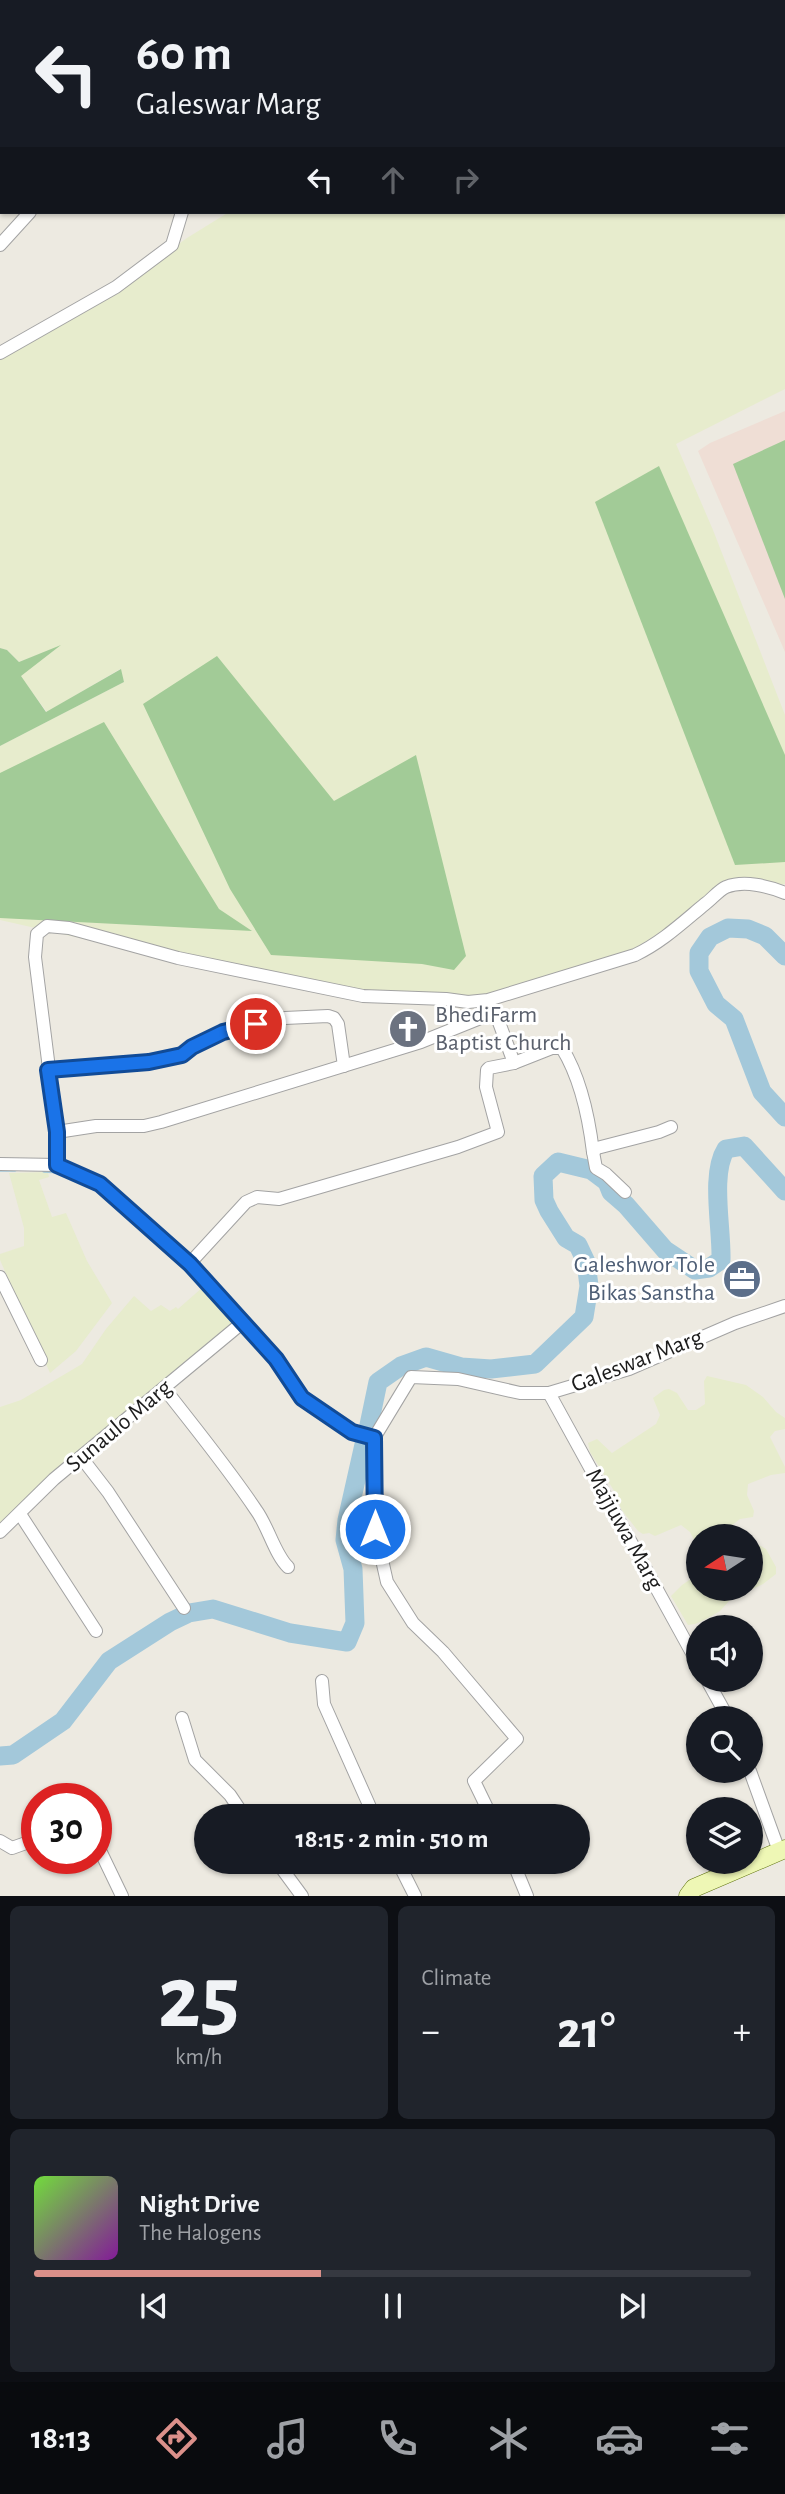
<!DOCTYPE html>
<html lang="en">
<head>
<meta charset="utf-8">
<style>
  body { margin:0; font-family:"Alegreya Sans",sans-serif; background:#20242c; color:#f1f3f6; height:100vh; display:flex; flex-direction:column; font-size:26px; white-space:nowrap }
  * { box-sizing:border-box; margin:0 }
  p { font-size:23px; color:#9ea1a6 }
  .icon { flex:none; width:38px; height:38px; fill:none; stroke:currentColor; stroke-width:2; stroke-linecap:round; stroke-linejoin:round }
  .map { position:relative; height:1896px; overflow:hidden }
  .details { display:flex; flex-direction:column; gap:10px; padding:10px; background:#0d0f14; flex:1 }
  .details>* { flex:none }
  .top-card { position:absolute; left:0px; top:0px; width:786px; height:214px; box-shadow:0 2px 5px #0004; background:#171b24; color:#f1f3f6; overflow:hidden }
  .needle { width:46px; rotate:258deg }
  .controls { position:absolute; left:686px; top:1524px; display:grid; gap:14px }
  .controls a { display:grid; place-items:center; width:77px; height:77px; border-radius:50%; background:#171b24; box-shadow:0 2px 5px #0004; font-size:35px }
  .speed { position:absolute; left:21px; top:1783px; display:flex; gap:14px; font-size:35px; font-weight:700; text-align:center }
  .speed>* { display:grid; place-content:center; width:91px; height:91px; border-radius:50%; background:#171b24; box-shadow:0 2px 5px #0004; line-height:1 }
  .speed .limit { border:10px solid #d22; background:#fff; color:#111 }
  .pin { position:absolute; display:grid; place-items:center; width:60px; height:60px; color:#fff; margin:-30px; border:4px solid #fff; border-radius:50%; box-shadow:0 2px 7px #0007 }
  .me { position:absolute; width:77px; margin:-38px; rotate:0deg; stroke-linejoin:round; filter:drop-shadow(0 0 5px #0008) }
  .turn { display:flex; align-items:center; gap:24px; height:147px; padding:0 21px; font-size:32px }
  .turn .icon { width:91px; height:91px; stroke-width:2.5 }
  .turn b { display:block; font-size:49px; line-height:60px }
  .lanes { display:flex; align-items:center; height:66px; padding:0 21px; background:#0003; justify-content:center; gap:35px; direction:ltr }
  .lanes .off { opacity:.35 }
  .big { font-size:52px; font-weight:600; line-height:1.1 }
  .details .widget { flex:1; display:flex; flex-direction:column; justify-content:center; gap:10px; min-width:0; padding:0 24px; border-radius:10px; background:#20242c }
  .details .dial { align-items:center; gap:0 }
  .dial b { font-size:91px; line-height:1 }
  .song { display:flex; align-items:center; gap:21px }
  .cover { width:84px; height:84px; border-radius:10px; background:linear-gradient(135deg,hsl(100 70% 55%),hsl(290 70% 35%)) }
  .played { height:7px; border-radius:4px; background:linear-gradient(90deg,#db908a 40%,#363941 40%) }
  .keys { display:flex; justify-content:space-around; direction:ltr }
  .heat { display:flex; justify-content:space-between; align-items:center; font-size:38px; direction:ltr }
  .details .tiles { flex:1; display:grid; gap:10px; grid-template-columns:1fr 1fr }
  .widget:last-child { grid-column:span 2 }
  .trip { position:absolute; left:194px; top:1804px; width:396px; height:70px; border-radius:35px; background:#171b24; box-shadow:0 2px 5px #0004; font-weight:600; line-height:70px; text-align:center }
  .tabs { display:flex; height:112px; justify-content:space-around; align-items:center; background:#090b0e; color:#9ea1a6 }
  .tabs .icon { width:49px; height:49px }
  .tabs .current { color:#db908a }
  .tabs b { font-size:32px; color:#f1f3f6 }
  .map>svg:first-child { display:block }
  .military { fill:#efded5 }
  .farmland { fill:#e7eccd }
  .forest { fill:#a2cb97 }
  .lines { fill:none; stroke-linecap:round; stroke-linejoin:round }
  .stream { stroke:#a3c8da; stroke-width:3.5 }
  .river { stroke:#a3c8da; stroke-width:19 }
  .minor-casing { stroke:#a3a3a3; stroke-width:14 }
  .secondary-casing { stroke:#596e08; stroke-width:19 }
  .minor { stroke:#fff; stroke-width:12 }
  .secondary { stroke:#eef7b5; stroke-width:18 }
  .route-casing { stroke:#114b97; stroke-width:18 }
  .route { stroke:#1a73e8; stroke-width:12 }
  .labels { text-anchor:middle; dominant-baseline:central; stroke-width:6; stroke-linejoin:round; paint-order:stroke }
  .worship-label { font-size:24px; fill:#5b616d; stroke:#fff; text-anchor:start }
  .service-label { font-size:24px; fill:#4e5e75; stroke:#fff; text-anchor:end }
  .street-label { font-size:24px; fill:#1c1c1c; stroke:#fff }
</style>
</head>
<body>
<div class="map">
<svg width="785" height="1896" viewBox="0 0 785 1896">
  <rect width="100%" height="100%" fill="#edeae1"/>
  <polygon class="military" points="785,411 785,652 698,451 710,443"/>
  <g class="farmland">
    <polygon points="580,0 785,0 785,389 676,444 713,530 785,715 785,884 730,889 619,958 521,995 443,1003 177,960 0,920 0,746 124,682 120,669 47,712 20,676 58,647 19,662 7,650 0,648 0,360 82,313 187,238 229,212 784,212 784,2 577,2"/>
    <polygon points="48,1172 49,1177 39,1180 52,1217 66,1213 87,1261 112,1303 76,1351 50,1373 0,1260 0,1254 24,1246 24,1228 9,1173"/>
    <polygon points="203,1287 236,1324 0,1526 0,1407 21,1400 82,1364 106,1329 134,1296 151,1311 161,1305 170,1311 176,1307 178,1309"/>
    <polygon points="707,1376 746,1385 763,1397 776,1412 785,1418 785,1429 775,1431 770,1437 785,1467 785,1473 771,1475 748,1484 747,1495 754,1511 753,1517 740,1519 721,1534 713,1536 698,1536 698,1540 694,1540 690,1532 681,1525 655,1536 649,1533 643,1534 638,1531 621,1509 616,1494 590,1452 588,1443 597,1439 612,1453 656,1424 660,1415 653,1398 664,1390 669,1389 677,1393 688,1410 696,1410 705,1404 704,1381"/>
    <polygon points="759,1545 766,1549 776,1567 776,1574 763,1584 730,1600 720,1611 708,1618 695,1624 688,1625 671,1596 682,1585 698,1574 698,1589 751,1589 751,1546"/>
  </g>
  <g class="forest">
    <polygon points="785,440 785,599 733,464"/>
    <polygon points="659,466 785,755 785,862 735,865 595,502"/>
    <polygon points="61,645 21,676 46,712 121,669 124,682 0,746 0,648 7,650 19,662"/>
    <polygon points="217,656 334,801 416,755 466,956 454,970 422,964 271,955 230,889 143,704"/>
    <polygon points="104,722 219,909 252,931 0,918 0,773"/>
  </g>
  <g class="lines">
    <g class="stream">
      <polyline points="0,1170 15,1170"/>
      <polyline points="44,1171 61,1172"/>
      <polyline points="146,1232 151,1239 158,1242"/>
      <polyline points="275,1368 286,1385"/>
    </g>
    <g class="river">
      <polyline points="785,956 765,936 748,929 728,928 710,937 699,953 699,971 716,1004 734,1019 762,1092 785,1117"/>
      <path d="M 369,1425 L 378,1382 L 401,1366 L 426,1357 L 461,1367 L 491,1369 L 535,1364 L 584,1317 L 589,1286 L 586,1262 L 578,1245 L 566,1238 L 549,1211 L 544,1200 L 543,1176 L 558,1162 L 591,1170 L 607,1182 L 611,1192 L 626,1205 L 665,1250 L 695,1270 L 709,1268 L 721,1260 C 722,1228 710,1174 726,1149 L 744,1146 L 785,1191"/>
      <polyline points="0,1756 13,1755 63,1721 109,1661 170,1622 189,1613 213,1609 290,1633 347,1642 355,1623 353,1569 345,1540 347,1520 365,1440"/>
    </g>
    <defs>
      <g id="minor">
        <polyline points="211,0 213,2"/>
        <polyline points="255,2 257,0"/>
        <polyline points="339,2 342,0"/>
        <polyline points="528,2 530,0"/>
        <polyline points="0,245 30,212"/>
        <polyline points="0,353 116,287 172,245 182,212"/>
        <path d="M 514,1063 L 552,1048 L 562,1048 C 580,1077 589,1119 593,1152 L 597,1148 L 659,1132 L 671,1127"/>
        <polyline points="48,1070 149,1062 182,1055 192,1047 223,1032 285,1018 328,1016 334,1018 338,1024 344,1066"/>
        <polyline points="57,1132 96,1126 144,1126 161,1122 421,1042 493,1013 497,1017 514,1063 489,1068 487,1070 486,1087 498,1132 458,1147 279,1199 257,1197 246,1202 190,1263"/>
        <polyline points="593,1152 596,1168 606,1174 625,1192"/>
        <polyline points="0,1164 57,1165 100,1184 190,1263 276,1359 302,1398 352,1431 374,1438 411,1377 458,1379 520,1393 549,1393 629,1369 735,1323 785,1306"/>
        <path d="M 57,1165 L 57,1132 L 35,957 L 37,934 L 47,926 L 69,928 L 178,958 L 363,996 L 446,999 L 468,1002 L 488,1000 L 635,955 C 662,942 682,923 705,904 C 712,899 719,890 726,887 C 744,880 768,886 785,893"/>
        <polyline points="0,1277 41,1360"/>
        <path d="M 164,1388 C 195,1428 228,1468 256,1510 C 268,1526 275,1555 288,1567"/>
        <polyline points="549,1393 698,1664"/>
        <polyline points="374,1438 375,1529 387,1582 413,1623 443,1652 517,1739 474,1781 491,1816"/>
        <polyline points="81,1457 108,1492 184,1608"/>
        <polyline points="20,1514 96,1631"/>
        <polyline points="0,1532 54,1479 242,1323"/>
        <polyline points="707,1680 728,1718"/>
        <polyline points="322,1681 324,1704 374,1816"/>
        <polyline points="182,1718 195,1760 230,1795 244,1816"/>
        <polyline points="750,1771 779,1851"/>
        <polyline points="0,1841 12,1848 37,1839"/>
        <polyline points="96,1842 122,1896"/>
        <polyline points="277,1862 302,1896"/>
        <polyline points="398,1862 415,1896"/>
        <polyline points="513,1862 527,1896"/>
      </g>
      <polyline id="secondary" points="688,1896 694,1888 785,1849"/>
    </defs>
    <use href="#minor" class="minor-casing"/>
    <use href="#secondary" class="secondary-casing"/>
    <use href="#minor" class="minor"/>
    <use href="#secondary" class="secondary"/>
  </g>
  <g class="lines">
    <defs>
      <polyline id="route" points="256,1024 223,1032 192,1047 182,1055 149,1062 48,1070 57,1132 57,1165 100,1184 190,1264 276,1359 302,1398 352,1432 374,1438 375,1529"/>
    </defs>
    <use href="#route" class="route-casing"/>
    <use href="#route" class="route"/>
  </g>
  <defs>
    <symbol id="church-disc" viewBox="-11 -11 22 22"><circle r="9.5" fill="#6b7280" stroke="#fff"/><path d="M-1.2-6h2.4v3.5h3.3v2.4h-3.3V6h-2.4V-.1h-3.3v-2.4h3.3Z" fill="#fff"/></symbol>
    <symbol id="office-disc" viewBox="-11 -11 22 22"><circle r="9.5" fill="#5c6f8a" stroke="#fff"/><path d="M-6-3h4V-5.5h4V-3h4V5H-6ZM-1-4.5V-3h2v-1.5ZM-6 0V1H6V0Z" fill="#fff"/></symbol>
  </defs>
  <g fill-rule="evenodd">
    <use href="#church-disc" x="386" y="1007" width="44" height="44"/>
    <use href="#office-disc" x="720" y="1257" width="44" height="44"/>
  </g>
  <g class="labels">
    <g class="worship-label">
      <text x="435" y="1015">BhediFarm<tspan x="435" dy="28">Baptist Church</tspan></text>
    </g>
    <g class="service-label">
      <text x="715" y="1265">Galeshwor Tole<tspan x="715" dy="28">Bikas Sanstha</tspan></text>
    </g>
    <g class="street-label">
      <text transform="translate(637 1361) rotate(-21)">Galeswar Marg</text>
      <text transform="translate(119 1426) rotate(-40)">Sunaulo Marg</text>
      <text transform="translate(624 1529) rotate(61)">Majjuwa Marg</text>
    </g>
  </g>
</svg>
<div class="controls">
<a><svg class="needle" viewBox="-14 -14 28 28"><path d="M0-13l5 13h-10z" fill="#e53935"/><path d="M0 13l5-13h-10z" fill="#9ea1a6"/></svg></a>
<a><svg class="icon" aria-label="sound" viewBox="0 0 24 24"><path d="M4 9h4l5-4v14l-5-4H4zM17 9q2 3 0 6"/></svg></a>
<a><svg class="icon" aria-label="search" viewBox="0 0 24 24"><circle cx="10" cy="10" r="6"/><path d="M15 15l6 6"/></svg></a>
<a><svg class="icon" aria-label="layers" viewBox="0 0 24 24"><path d="M12 4l9 5-9 5-9-5zM3 14l9 5 9-5"/></svg></a>
</div>
<div class="speed"><div class="limit">30</div></div>
<div class="pin" style="left:256px;top:1024px;background:#d93025"><svg class="icon" aria-label="arrive" viewBox="0 0 24 24"><path d="M6 21V4h12l-3 4 3 4H6"/></svg></div>
<svg class="me" style="left:375px;top:1529px" viewBox="-20 -20 40 40"><circle r="17" fill="#1a73e8" stroke="#fff" stroke-width="3"/><path d="M0-11L8 9 0 5-8 9z" fill="#fff"/></svg>
<div class="trip">18:15 · 2 min · 510 m</div>
<div class="top-card">
<div class="turn"><svg class="icon" aria-label="left" viewBox="0 0 24 24"><path d="M17 20v-9H6M10 6l-5 5 5 5"/></svg><div><b>60 m</b>Galeswar Marg</div></div>
<div class="lanes"><svg class="icon" aria-label="left" viewBox="0 0 24 24"><path d="M17 20v-9H6M10 6l-5 5 5 5"/></svg><svg class="icon off" aria-label="ahead" viewBox="0 0 24 24"><path d="M12 20V5M6 11l6-6 6 6"/></svg><svg class="icon off" aria-label="right" viewBox="0 0 24 24"><path d="M7 20v-9h11M14 6l5 5-5 5"/></svg></div>
</div>
</div>
<section class="details">
<div class="tiles">
<div class="widget dial"><b>25</b><p>km/h</p></div>
<div class="widget"><p>Climate</p>
<div class="heat"><a>−</a><b class="big">21°</b><a>+</a></div>
</div>
<div class="widget">
<div class="song"><i class="cover"></i><div><b>Night Drive</b><p>The Halogens</p></div></div>
<div class="played"></div>
<div class="keys"><svg class="icon" aria-label="previous" viewBox="0 0 24 24"><path d="M18 5L8 12l10 7zM5 5v14"/></svg><svg class="icon" aria-label="pause" viewBox="0 0 24 24"><path d="M8 5v14M16 5v14"/></svg><svg class="icon" aria-label="next" viewBox="0 0 24 24"><path d="M6 5l10 7-10 7zM19 5v14"/></svg></div>
</div>
</div>
</section>
<nav class="tabs">
<b>18:13</b>
<svg class="icon current" aria-label="directions" viewBox="0 0 24 24"><path d="M12 3l9 9-9 9-9-9zM9 14v-3h6M13 9l2 2-2 2"/></svg>
<svg class="icon" aria-label="music" viewBox="0 0 24 24"><path d="M9 18V5l10-2v13"/><circle cx="6" cy="18" r="3"/><circle cx="16" cy="16" r="3"/></svg>
<svg class="icon" aria-label="phone" viewBox="0 0 24 24"><path d="M5 4h4l2 5-3 2q2 4 5 5l2-3 5 2v4C11 20 4 13 5 4z"/></svg>
<svg class="icon" aria-label="climate" viewBox="0 0 24 24"><path d="M12 3v18M4 7l16 10M4 17L20 7"/></svg>
<svg class="icon" aria-label="car" viewBox="0 0 24 24"><path d="M5 17H2v-5l4-1 3-4h7l3 4 3 1v5h-3M9 17h6M6 11h13"/><circle cx="7" cy="17" r="2"/><circle cx="17" cy="17" r="2"/></svg>
<svg class="icon" aria-label="filters" viewBox="0 0 24 24"><path d="M4 7h16M4 17h16"/><circle cx="9" cy="7" r="2"/><circle cx="15" cy="17" r="2"/></svg>
</nav>
</body>
</html>
